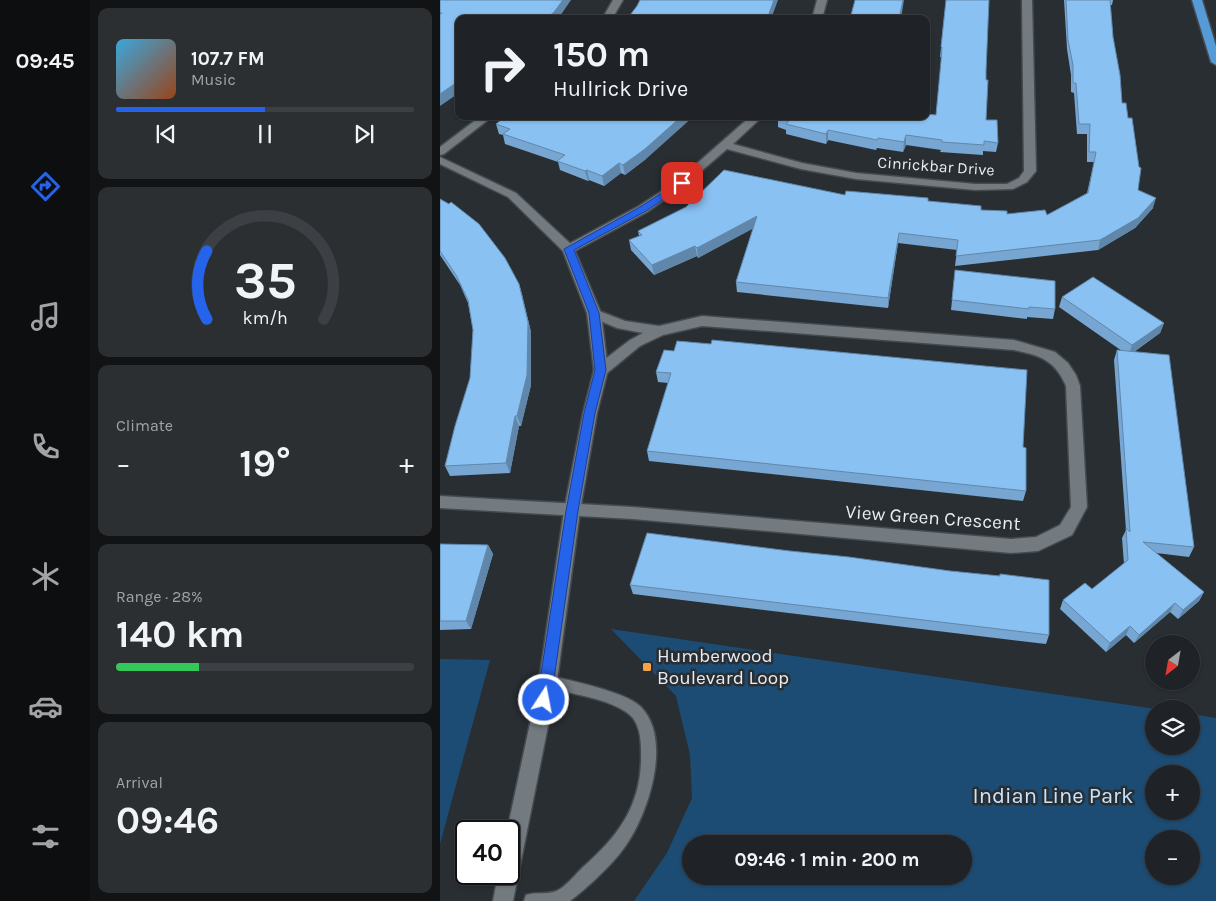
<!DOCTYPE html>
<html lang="en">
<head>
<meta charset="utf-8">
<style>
  body { margin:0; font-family:Karla,sans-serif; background:#2c2f32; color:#f1f3f6; height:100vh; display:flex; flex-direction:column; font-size:19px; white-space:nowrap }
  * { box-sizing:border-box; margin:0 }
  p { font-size:16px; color:#a1a4a7 }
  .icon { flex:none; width:28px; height:28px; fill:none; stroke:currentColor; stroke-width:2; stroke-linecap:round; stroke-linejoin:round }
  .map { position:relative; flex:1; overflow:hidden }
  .details { display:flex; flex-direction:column; gap:8px; padding:8px; background:#111315; width:350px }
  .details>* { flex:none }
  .banner { position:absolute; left:15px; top:15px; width:475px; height:105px; border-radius:10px; box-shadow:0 1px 4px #0004,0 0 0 1px #3c3f43; background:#1f2226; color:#f1f3f6; overflow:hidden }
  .needle { width:32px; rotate:211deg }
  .buttons { position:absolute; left:705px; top:635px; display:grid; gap:10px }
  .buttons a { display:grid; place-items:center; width:55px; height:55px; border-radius:50%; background:#1f2226; box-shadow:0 1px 4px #0004,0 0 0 1px #3c3f43; font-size:25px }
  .speed { position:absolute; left:15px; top:820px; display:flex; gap:10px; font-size:25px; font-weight:700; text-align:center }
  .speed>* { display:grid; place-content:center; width:65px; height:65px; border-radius:50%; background:#1f2226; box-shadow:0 1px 4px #0004,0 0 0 1px #3c3f43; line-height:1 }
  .speed .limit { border:2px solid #111; border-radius:8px; background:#fff; color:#111 }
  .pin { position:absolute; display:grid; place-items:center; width:42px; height:42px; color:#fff; margin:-21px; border-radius:10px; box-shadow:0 2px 8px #0006 }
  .me { position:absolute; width:55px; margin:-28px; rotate:11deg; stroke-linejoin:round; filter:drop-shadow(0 0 4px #0008) }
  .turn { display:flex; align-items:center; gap:18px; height:105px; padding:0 15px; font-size:22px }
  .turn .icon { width:65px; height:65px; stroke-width:2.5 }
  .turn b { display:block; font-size:35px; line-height:42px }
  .big { font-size:38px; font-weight:700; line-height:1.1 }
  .details .tile { flex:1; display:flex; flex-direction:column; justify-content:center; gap:8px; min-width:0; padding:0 18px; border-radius:10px; background:#2c2f32 }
  .details .dial { align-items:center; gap:0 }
  .dial svg { height:130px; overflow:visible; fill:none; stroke:#3c3f43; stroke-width:7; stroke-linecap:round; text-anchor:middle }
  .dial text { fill:#f1f3f6; stroke:none }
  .song { display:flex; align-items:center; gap:15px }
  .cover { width:60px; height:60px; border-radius:8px; background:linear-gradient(135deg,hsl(200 70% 55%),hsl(20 70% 35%)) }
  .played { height:5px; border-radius:2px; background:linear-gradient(90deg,#2563eb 50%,#3c3f43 50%) }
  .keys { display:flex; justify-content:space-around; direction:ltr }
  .heat { display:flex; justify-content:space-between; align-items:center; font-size:28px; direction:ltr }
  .charge { height:8px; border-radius:4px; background:linear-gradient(90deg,#34c759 28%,#3c3f43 0) }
  .trip { position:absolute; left:242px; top:835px; width:290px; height:50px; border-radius:25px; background:#1f2226; box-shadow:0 1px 4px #0004,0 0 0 1px #3c3f43; font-weight:700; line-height:50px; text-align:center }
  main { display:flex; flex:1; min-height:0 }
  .tab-bar { display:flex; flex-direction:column; width:90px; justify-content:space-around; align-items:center; background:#0c0e0f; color:#a1a4a7 }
  .tab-bar .icon { width:35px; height:35px }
  .tab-bar .current { color:#2563eb }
  .tab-bar b { font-size:22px; color:#f1f3f6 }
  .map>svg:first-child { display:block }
  .green { fill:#1c4c73; fill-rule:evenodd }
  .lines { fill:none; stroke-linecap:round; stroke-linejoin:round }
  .service-casing { stroke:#454a4e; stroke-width:3 }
  .minor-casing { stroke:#454a4e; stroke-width:3 }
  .tertiary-casing { stroke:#454a4e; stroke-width:3 }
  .motorway-casing { stroke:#454a4e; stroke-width:3 }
  .service { fill:#747b80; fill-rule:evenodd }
  .minor { fill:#747b80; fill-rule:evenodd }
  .tertiary { fill:#747b80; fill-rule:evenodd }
  .motorway { fill:#549bd7; fill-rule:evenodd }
  .wall { fill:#76a6d1 }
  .shaded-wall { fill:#6087aa }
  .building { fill:#89c1f3; stroke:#6087aa }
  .route { fill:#2563eb; stroke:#184099 }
  .poi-dot { fill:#f5a345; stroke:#292e33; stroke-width:2 }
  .labels { text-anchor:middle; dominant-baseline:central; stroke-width:5; stroke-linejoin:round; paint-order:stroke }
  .far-street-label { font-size:16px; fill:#e8ebef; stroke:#292e33 }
  .street-label { font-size:19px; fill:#e8ebef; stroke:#292e33 }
  .poi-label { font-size:19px; fill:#e8ebef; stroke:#292e33; text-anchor:start }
  .near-park-label { font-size:22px; fill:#c6e3ff; stroke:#292e33 }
</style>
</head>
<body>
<main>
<nav class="tab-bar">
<b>09:45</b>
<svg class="icon current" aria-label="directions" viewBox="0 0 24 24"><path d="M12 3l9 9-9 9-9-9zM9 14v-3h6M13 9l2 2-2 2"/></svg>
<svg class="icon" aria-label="music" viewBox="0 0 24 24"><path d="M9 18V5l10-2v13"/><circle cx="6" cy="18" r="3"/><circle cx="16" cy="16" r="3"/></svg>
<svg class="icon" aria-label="phone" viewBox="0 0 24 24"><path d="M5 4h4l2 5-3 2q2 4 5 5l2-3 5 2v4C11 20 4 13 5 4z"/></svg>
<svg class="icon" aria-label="climate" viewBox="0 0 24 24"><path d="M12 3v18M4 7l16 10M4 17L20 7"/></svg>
<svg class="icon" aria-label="car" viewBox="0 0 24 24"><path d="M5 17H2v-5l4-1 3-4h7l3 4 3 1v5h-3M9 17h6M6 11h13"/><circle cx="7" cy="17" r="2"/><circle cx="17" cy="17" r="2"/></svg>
<svg class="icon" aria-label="filters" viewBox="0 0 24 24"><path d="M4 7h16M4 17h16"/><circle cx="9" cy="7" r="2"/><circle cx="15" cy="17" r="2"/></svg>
</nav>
<section class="details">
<div class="tile">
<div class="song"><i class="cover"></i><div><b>107.7 FM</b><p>Music</p></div></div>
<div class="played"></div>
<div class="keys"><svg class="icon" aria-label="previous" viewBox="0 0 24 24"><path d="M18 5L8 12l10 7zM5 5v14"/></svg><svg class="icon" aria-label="pause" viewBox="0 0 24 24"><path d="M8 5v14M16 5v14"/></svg><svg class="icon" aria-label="next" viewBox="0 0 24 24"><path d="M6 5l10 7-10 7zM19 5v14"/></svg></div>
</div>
<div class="tile dial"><svg viewBox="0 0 100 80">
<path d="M14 69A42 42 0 1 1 86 69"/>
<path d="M14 69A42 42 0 0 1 14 27" stroke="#2563eb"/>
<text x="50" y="56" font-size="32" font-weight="700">35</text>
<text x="50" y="72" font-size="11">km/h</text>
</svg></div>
<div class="tile"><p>Climate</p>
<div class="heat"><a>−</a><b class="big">19°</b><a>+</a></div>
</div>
<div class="tile"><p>Range · 28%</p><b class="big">140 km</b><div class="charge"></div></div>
<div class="tile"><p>Arrival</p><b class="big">09:46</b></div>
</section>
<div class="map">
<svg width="776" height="901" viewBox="0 0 776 901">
  <rect width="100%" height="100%" fill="#292e33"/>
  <g class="green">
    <path d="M 171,629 L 716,709 L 714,709 L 714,746 L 751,746 L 751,714 L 776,718 L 776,901 L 194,901 L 227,853 L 252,798 L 250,755 L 236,696 ZM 714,774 L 751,774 L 751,811 L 714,811 ZM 714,839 L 751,839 L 751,876 L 714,876 ZM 251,844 L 524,844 L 524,876 L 251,876 Z"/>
    <polygon points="0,659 50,660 0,844"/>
  </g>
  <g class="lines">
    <defs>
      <path id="service" d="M 108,675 C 130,681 185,691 201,707 C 233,740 208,816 184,848 C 173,864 146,889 130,901 L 84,901 L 86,895 C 97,891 111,896 120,889 C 128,884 135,875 142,868 C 180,835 203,803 201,750 C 201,738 199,723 190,715 C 169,697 128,695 103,685 L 101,681 L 103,677 Z"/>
      <g id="minor">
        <polygon points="173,0 183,0 172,19 162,19"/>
        <polygon points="377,0 387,0 382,19 372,19"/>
        <polygon points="582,0 592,0 596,171 587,182 573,189 535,190 416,179 361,169 287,149 245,185 207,212 133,252 129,253 123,249 125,246 199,206 237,181 311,116 323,116 293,144 362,163 416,173 535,184 567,184 579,178 584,171"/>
        <polygon points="41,116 53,116 4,154 0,155 0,147"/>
        <path d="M 154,309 L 185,321 L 219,326 L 262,316 L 574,340 L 615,352 L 628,363 L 636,375 L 640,386 L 647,507 L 632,535 L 598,551 L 571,553 L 193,519 L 0,508 L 0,496 L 193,507 L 571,539 L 596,537 L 620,525 L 631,507 L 626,386 C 615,360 600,355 574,350 L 262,326 L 223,335 L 200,346 L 166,374 L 156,374 L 154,370 L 156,366 L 190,340 L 203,333 L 177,328 L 149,316 L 147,313 L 149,310 Z"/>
      </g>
      <polygon id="tertiary" points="0,157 76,193 133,246 161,313 168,370 157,413 140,511 117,681 73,901 53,901 58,874 69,874 67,831 99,681 124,511 143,413 154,370 147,313 123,251 68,197 0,164"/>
      <polygon id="motorway" points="752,0 762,0 776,46 776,65 771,62"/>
    </defs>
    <use href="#service" class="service-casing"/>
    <use href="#minor" class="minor-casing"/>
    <use href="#tertiary" class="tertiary-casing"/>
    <use href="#motorway" class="motorway-casing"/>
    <use href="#service" class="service"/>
    <use href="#minor" class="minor"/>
    <use href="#tertiary" class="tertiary"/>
    <use href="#motorway" class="motorway"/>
  </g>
  <g class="wall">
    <polygon points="506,0 546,71 546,120 558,143 556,152 543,151 543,155 500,152 501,150 466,145 463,152 437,148 436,150 388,140 386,144 346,134 346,130 338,127 338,118 496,115 501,69 501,57 500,57"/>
    <polygon points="624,0 673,0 672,5 670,5 673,37 682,103 698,190 713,208 695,228 658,250 515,266 517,250 458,243 448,308 297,292 296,282 313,228 258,258 257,256 214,275 191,250 189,240 199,236 198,231 405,195 488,201 541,210 567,214 607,215 647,193 654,162 647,162 647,134 637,134 634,93 631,92 631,75 627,49"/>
    <polygon points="56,124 206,159 185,175 181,173 164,186 149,180 148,181 120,170 118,162 65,144 63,135 59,134"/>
    <polygon points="0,199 79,284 82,294 91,332 91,385 81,426 79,426 70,473 10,476 5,466 30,378 33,330 28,303 20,285 0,255"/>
    <polygon points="514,280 615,309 613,319 587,317 587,319 511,310"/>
    <polygon points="622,297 724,323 720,333 694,352 754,547 749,557 716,553 764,592 759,601 738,619 730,612 694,643 686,635 666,652 620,609 623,600 652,589 684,564 682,538 686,530 674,360 677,350 682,351 619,307"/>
    <polygon points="224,350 583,447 586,491 583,501 209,461 207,451 228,383 218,382 216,372"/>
    <polygon points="0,544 48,545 53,554 31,629 0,630"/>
    <polygon points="350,551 510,571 559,576 560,574 609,635 606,644 357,614 193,594 190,585"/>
  </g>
  <g class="shaded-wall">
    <polygon points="123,0 131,0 118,19 106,19"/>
    <polygon points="334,0 338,0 331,19 327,19"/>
    <polygon points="463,0 464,0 461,19 459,19"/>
    <polygon points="19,81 19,93 0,106 0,94"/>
    <polygon points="242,116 254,116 206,159 185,175 183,165"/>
    <polygon points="388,130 388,140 386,144 386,134"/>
    <polygon points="466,135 466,145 463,152 464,142"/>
    <polygon points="179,163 181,173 164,186 162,176"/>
    <polygon points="147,170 149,180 148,181 145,171"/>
    <polygon points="716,198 713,208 695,228 658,250 660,240"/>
    <polygon points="317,216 318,226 258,258 257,248"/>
    <polygon points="459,233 458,243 448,308 448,298"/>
    <polygon points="255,246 257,256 214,275 212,265"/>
    <polygon points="79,284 91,332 91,385 81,426 77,416"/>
    <polygon points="724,323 720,333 689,355 692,345"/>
    <polygon points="75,416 79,426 70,473 66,463"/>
    <polygon points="48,545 53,554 31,629 26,621"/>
    <polygon points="764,592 759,601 738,619 743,610"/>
    <polygon points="735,603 730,612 694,643 699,635"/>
    <polygon points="690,626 686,635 666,652 670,643"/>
  </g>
  <g class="building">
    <polygon points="0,0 123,0 114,12 106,19 19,19 19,81 0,94 0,14 2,13 0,13"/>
    <polygon points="200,0 334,0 327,19 187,19 197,6"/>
    <polygon points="415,0 463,0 459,19 410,19"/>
    <polygon points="506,0 549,0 546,71 546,80 548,80 546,120 557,120 558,143 544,141 544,145 502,142 502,140 466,135 464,142 438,138 437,140 388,130 386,134 346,124 349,121 338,118 339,116 486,116 486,114 496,115 501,61 502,47 501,47"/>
    <polygon points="626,0 670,0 673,37 680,75 682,103 686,103 688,118 692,118 699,167 701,168 698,190 716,198 698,218 660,240 516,256 518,240 459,233 448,298 296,282 317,216 257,248 255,246 212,265 189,240 202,235 198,231 246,207 284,170 405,195 406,191 488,198 488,201 541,206 541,210 567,211 567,214 605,210 607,215 648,193 656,152 649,152 650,124 639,124 636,83 633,83 633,65 628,40"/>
    <polygon points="66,116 242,116 205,149 183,165 179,163 162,176 147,170 145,171 117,161 125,155 63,134 70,129 56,124"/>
    <polygon points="0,199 9,204 11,202 39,224 65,258 79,284 88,322 87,375 77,416 75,416 66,463 5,466 15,426 30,378 33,330 28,300 16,275 0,251"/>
    <polygon points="515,270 615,281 615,309 589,307 589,309 512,300"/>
    <polygon points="653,277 724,323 692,345 622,297"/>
    <polygon points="272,340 587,370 583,447 586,448 586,491 207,451 231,373 216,372 224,350 234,351 237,341 271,344"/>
    <polygon points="677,350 729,355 754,547 703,542 764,592 743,610 735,603 699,635 690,626 670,643 623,600 645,583 652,589 688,560 686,528 690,532"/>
    <polygon points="207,533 350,551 409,557 510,571 560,576 560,574 609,580 609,635 190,585"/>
    <polygon points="0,544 48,545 26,621 0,621"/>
  </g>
  <polygon class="route" points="242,180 246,183 245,185 206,211 134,250 159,313 166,370 155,413 138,511 111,700 109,704 104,706 99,704 97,700 126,511 144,413 155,370 149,313 124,249 200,207"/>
  <rect class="poi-dot" x="202" y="662" width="10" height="10" rx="2.5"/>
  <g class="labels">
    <g class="far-street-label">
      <text transform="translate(496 166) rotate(4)">Cinrickbar Drive</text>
    </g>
    <g class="street-label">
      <text transform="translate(493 518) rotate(4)">View Green Crescent</text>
    </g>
    <g class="poi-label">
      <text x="217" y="656">Humberwood<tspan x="217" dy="22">Boulevard Loop</tspan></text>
    </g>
    <g class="near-park-label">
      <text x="613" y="796">Indian Line Park</text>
    </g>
  </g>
</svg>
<div class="buttons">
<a><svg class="needle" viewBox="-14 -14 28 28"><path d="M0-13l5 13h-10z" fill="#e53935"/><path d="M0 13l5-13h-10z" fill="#a1a4a7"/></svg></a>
<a><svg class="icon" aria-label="layers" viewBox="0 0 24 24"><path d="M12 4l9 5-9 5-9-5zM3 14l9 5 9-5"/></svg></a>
<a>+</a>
<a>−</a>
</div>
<div class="speed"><div class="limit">40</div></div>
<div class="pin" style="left:242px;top:183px;background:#d93025"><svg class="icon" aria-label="arrive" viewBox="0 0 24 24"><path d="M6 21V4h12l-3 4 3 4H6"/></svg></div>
<svg class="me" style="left:104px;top:700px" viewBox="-20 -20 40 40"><circle r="17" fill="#2563eb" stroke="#fff" stroke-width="3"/><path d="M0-11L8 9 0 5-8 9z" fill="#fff"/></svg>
<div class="trip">09:46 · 1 min · 200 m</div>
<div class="banner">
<div class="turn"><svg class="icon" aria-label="right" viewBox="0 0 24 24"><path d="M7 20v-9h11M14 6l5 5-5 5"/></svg><div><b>150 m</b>Hullrick Drive</div></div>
</div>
</div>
</main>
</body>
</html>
